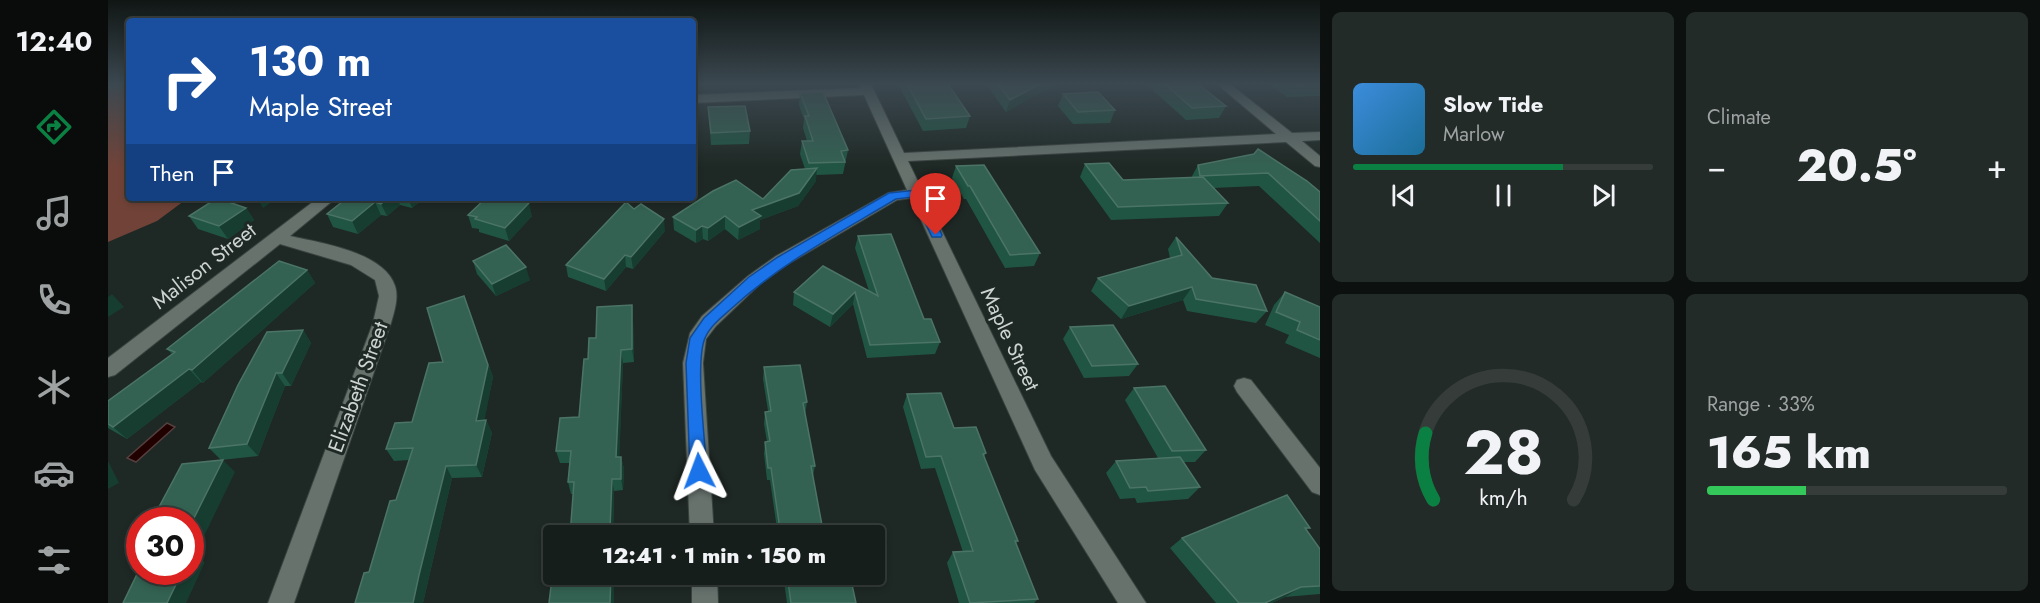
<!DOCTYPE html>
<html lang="en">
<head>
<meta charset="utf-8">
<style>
  body { margin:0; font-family:Jost,sans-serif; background:#232b28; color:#f1f3f6; height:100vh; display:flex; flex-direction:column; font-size:22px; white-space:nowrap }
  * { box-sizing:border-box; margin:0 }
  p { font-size:20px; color:#9ea2a3 }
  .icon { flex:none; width:33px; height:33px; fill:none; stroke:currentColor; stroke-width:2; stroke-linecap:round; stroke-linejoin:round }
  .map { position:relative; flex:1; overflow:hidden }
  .side { display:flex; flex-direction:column; gap:12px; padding:12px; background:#0c100f; width:720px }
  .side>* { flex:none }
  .top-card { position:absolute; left:18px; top:18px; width:570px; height:183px; border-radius:6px; box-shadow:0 3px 9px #0003,0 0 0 2px #353c3a; background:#1a4fa0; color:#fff; overflow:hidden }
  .speed { position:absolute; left:18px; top:507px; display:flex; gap:12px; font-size:30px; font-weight:700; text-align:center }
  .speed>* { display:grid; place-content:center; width:78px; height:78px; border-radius:50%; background:#161e1b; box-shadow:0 3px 9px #0003,0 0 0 2px #353c3a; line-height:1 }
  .speed .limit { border:9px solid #d22; background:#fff; color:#111 }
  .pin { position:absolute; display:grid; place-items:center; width:51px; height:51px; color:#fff; margin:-62px -26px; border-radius:50% 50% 50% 0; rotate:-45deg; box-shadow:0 0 6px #0007 }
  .pin .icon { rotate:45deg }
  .me { position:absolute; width:66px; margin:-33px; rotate:357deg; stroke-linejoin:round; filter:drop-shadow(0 0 4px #0008) }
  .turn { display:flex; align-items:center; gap:21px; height:126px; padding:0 24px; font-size:27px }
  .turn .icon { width:78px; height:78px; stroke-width:2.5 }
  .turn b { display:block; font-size:42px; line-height:51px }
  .then { display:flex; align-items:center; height:57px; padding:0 24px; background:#0003; gap:12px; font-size:22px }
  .big { font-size:45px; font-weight:800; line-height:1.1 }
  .side .tile { flex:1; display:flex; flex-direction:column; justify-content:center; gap:9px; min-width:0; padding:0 21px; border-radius:9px; background:#232b28 }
  .side .dial { align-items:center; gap:0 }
  .dial svg { height:156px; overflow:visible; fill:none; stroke:#353c3a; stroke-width:7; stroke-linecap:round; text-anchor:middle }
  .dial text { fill:#f1f3f6; stroke:none }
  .song { display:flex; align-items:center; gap:18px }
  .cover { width:72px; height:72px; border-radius:9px; background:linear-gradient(135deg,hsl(210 70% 55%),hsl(200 70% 35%)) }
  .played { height:6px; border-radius:3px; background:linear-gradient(90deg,#0b8043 70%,#353c3a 70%) }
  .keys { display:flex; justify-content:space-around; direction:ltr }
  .heat { display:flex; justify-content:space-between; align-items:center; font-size:33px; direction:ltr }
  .charge { height:9px; border-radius:4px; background:linear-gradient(90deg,#34c759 33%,#353c3a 0) }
  .side .tiles { flex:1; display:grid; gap:12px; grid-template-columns:repeat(2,1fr) }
  .trip { position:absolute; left:435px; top:525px; width:342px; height:60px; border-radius:6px; background:#161e1b; box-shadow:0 3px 9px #0003,0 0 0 2px #353c3a; font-weight:800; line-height:60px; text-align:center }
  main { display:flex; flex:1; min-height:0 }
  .tabs { display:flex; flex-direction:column; width:108px; justify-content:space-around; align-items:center; background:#090c0b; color:#9ea2a3 }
  .tabs .icon { width:42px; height:42px }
  .tabs .on { color:#0b8043 }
  .tabs b { font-size:27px; color:#f1f3f6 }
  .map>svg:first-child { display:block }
  .forest { fill:#714338 }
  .water { fill:#210000; stroke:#553f3e; stroke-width:1.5 }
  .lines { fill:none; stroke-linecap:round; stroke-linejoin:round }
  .street-casing { stroke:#3b4340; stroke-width:2 }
  .street { fill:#67726d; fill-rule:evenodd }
  .wall { fill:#205543 }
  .shaded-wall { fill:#173d30 }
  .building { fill:#336252; stroke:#4b7466; stroke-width:1.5 }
  .route { fill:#1a73e8; stroke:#114b97; stroke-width:1.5 }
  .labels { text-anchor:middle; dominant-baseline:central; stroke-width:6; stroke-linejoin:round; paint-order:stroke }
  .street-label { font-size:21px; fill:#cdd3d0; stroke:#1e2824 }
</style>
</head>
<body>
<main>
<nav class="tabs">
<b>12:40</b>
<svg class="icon on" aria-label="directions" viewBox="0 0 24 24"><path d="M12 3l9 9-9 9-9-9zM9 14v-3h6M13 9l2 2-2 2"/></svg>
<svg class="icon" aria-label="music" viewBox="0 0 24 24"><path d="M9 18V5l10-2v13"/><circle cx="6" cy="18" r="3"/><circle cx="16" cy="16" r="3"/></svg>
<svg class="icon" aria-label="phone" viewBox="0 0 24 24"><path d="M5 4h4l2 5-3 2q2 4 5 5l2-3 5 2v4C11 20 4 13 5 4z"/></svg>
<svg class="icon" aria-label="climate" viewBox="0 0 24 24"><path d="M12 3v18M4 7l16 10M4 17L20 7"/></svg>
<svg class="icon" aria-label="car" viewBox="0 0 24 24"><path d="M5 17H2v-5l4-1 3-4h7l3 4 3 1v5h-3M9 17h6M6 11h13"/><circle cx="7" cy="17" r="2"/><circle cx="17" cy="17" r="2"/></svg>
<svg class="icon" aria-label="filters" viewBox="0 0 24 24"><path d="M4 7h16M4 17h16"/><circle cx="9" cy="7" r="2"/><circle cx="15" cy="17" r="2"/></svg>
</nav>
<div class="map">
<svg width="1212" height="603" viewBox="0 0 1212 603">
  <rect width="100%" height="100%" fill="#1e2824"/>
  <polygon class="forest" points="0,84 21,84 21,198 80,198 49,221 0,242"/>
  <polygon class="water" points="59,423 67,427 28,462 19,458"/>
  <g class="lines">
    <defs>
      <g id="street">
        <polygon points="751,84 763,84 796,153 1168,134 1109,84 1122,84 1184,133 1212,132 1212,140 1194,141 1212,156 1212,167 1207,166 1178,142 800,161 943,456 1038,603 1010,603 927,470 803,198 789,200 680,264 652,284 608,326 598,339 595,363 606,536 582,536 575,363 582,333 594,316 640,276 668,256 780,193 799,190 756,95 585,103 585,95 752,88"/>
        <path d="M 210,198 L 228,198 L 182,236 C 213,243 276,252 287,286 C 291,298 286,312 283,323 L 186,603 L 160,603 L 265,323 L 271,296 L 267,280 L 243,265 L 172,244 L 7,375 L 0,377 L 0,358 Z"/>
        <polygon points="1136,378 1143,380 1212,468 1212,495 1204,492 1129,392 1126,386 1129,380"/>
        <polygon points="584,574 609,574 610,603 584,603"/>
      </g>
    </defs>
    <use href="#street" class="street-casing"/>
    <use href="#street" class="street"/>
  </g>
  <g class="wall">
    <polygon points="790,84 840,84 862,116 858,128 815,131"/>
    <polygon points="878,84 947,84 898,112"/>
    <polygon points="1038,84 1090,84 1118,106 1111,118 1078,120"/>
    <polygon points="1161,84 1212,84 1212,96 1179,97"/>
    <polygon points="692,93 740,150 735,174 708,175 708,181 690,206 652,220 652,229 630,240 617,229 600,241 595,239 588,243 566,230 565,217 655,199 697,169 692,154 694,141 699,141 695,128 696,119 691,105"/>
    <polygon points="955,94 1007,110 1002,123 965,124 950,106"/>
    <polygon points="600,107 642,131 641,144 603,145 601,119"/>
    <polygon points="1146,154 1212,192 1212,243 1151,186 1105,188 1120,203 1111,216 1003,220 972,177 977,164 1015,180 1083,178 1090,165"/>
    <polygon points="848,166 932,253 926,266 897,268 858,199 856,199 844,178"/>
    <polygon points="239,198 316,198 304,208 292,205 279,216 273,215 250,234 225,227 219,214"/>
    <polygon points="138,208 146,220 120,239 90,229 81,216"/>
    <polygon points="526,209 557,231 525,269 518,267 498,291 460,277 458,265"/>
    <polygon points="360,215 424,216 401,241 371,232 371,229 364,228"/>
    <polygon points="750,236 816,319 832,342 827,354 759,358 745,304 722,327 685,305 686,292 761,291 747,248"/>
    <polygon points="1068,237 1104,278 1159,311 1148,323 1079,311 1075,300 1013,319 983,291 990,278 1062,258 1060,249"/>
    <polygon points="365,261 422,280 388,296 369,274"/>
    <polygon points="199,270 207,283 95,383 93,382 19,439 0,428 0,401 64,354 59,349"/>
    <polygon points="1177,292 1212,307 1212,358 1177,343 1181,335 1157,325 1166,305"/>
    <polygon points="524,305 525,318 526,362 515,363 511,457 513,457 516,469 515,490 506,491 505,536 462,536 465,494 463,494 460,482 462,463 452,463 448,451 471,417 480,359 488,338"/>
    <polygon points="361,309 385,377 376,420 378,420 384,433 374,477 344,478 315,603 247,603 261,572 288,500 301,460 286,461 278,449 304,422"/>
    <polygon points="962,327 1030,364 1021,376 976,378 955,339"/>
    <polygon points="195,330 203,343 183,386 177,386 150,456 113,460 101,448"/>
    <polygon points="656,367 699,402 697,415 707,466 705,476 716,536 670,536 662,480 659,480 656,454 657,442 659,442 656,424 657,412 660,411 655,379"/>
    <polygon points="1026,388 1098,450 1087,462 1076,462 1092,487 1080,499 1029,503 1027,498 1012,499 998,473 1008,461 1050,458 1017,400"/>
    <polygon points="799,394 846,428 878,453 876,457 910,541 908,544 930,599 926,603 851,603 839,563 845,552 855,552 827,468 813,469 795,407"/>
    <polygon points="1202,528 1198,530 1212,549 1212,594 1177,597 1164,603 1108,603 1062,548 1074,538"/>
    <polygon points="675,574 723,574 724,581 748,603 679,603"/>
  </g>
  <g class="shaded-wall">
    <polygon points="932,84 947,84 898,112 902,100"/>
    <polygon points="709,168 708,181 690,206 652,220 652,229 630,240 631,227 644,210"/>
    <polygon points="149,198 170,198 155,208"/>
    <polygon points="280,198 289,198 292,205 279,216 273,204"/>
    <polygon points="300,198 316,198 304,208"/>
    <polygon points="267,202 273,215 250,234 244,221"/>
    <polygon points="421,203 424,216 401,241 397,228"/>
    <polygon points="138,208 146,220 120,239 111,226"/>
    <polygon points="617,216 617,229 600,241 600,228"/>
    <polygon points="556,219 557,231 525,269 523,257"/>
    <polygon points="594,226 595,239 588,243 588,230"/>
    <polygon points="517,255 518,267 498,291 496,279"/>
    <polygon points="418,267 422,280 388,296 384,284"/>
    <polygon points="199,270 207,283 95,383 84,370"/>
    <polygon points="1084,287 1075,300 1013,319 1021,306"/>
    <polygon points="747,292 745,304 722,327 725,314"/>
    <polygon points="4,294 16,307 0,317 0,297"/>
    <polygon points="524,305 525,318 526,362 524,349"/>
    <polygon points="361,309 385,377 374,433 368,421"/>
    <polygon points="195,330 203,343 183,386 174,373"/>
    <polygon points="513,350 515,363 511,469 508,457"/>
    <polygon points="81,369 93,382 19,439 5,427"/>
    <polygon points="168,373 177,386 150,456 139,444"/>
    <polygon points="378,420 384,433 374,477 368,465"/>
    <polygon points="513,457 516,469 515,490 513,479"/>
    <polygon points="115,460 127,472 87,555 97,562 78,603 59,603 74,572 82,572 82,526"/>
    <polygon points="0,461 11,483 0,489"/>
    <polygon points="338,466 344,478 315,603 305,603 311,575"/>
    <polygon points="504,479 506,491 505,536 504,536 502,529"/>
    <polygon points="503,574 506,584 506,603 502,603"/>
    <polygon points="1193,587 1177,597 1164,603 1157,603"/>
  </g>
  <g class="building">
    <polygon points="799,84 840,84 862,116 818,119"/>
    <polygon points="890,84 932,84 902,100"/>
    <polygon points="1057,84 1090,84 1118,106 1084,108"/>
    <polygon points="1185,84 1212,84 1187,85"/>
    <polygon points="715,92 740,150 733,151 737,162 701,163 694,141 705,141 697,116 701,116 692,93"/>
    <polygon points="990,92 1007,110 970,112 955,94"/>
    <polygon points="637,106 642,131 603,133 600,107"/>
    <polygon points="1150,149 1199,181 1212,192 1212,221 1160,173 1092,176 1090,165 1146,154"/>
    <polygon points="1001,163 1015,180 1095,177 1120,203 1010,207 977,164"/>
    <polygon points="876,165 932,253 902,255 862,186 860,186 848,166"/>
    <polygon points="709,168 691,193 644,210 653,216 631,227 617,216 600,228 594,226 588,230 565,217 605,191 628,180 655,199 683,170"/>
    <polygon points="109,198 138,208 111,226 81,216"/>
    <polygon points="239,198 280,198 273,204 267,202 244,221 219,214"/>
    <polygon points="378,198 403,198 421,203 397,228 367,219 369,217 360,215"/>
    <polygon points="518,202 526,209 533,204 556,219 523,257 517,255 496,279 458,265"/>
    <polygon points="783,234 816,319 823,319 832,342 762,345 747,292 725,314 686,292 715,266 770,296 750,236"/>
    <polygon points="1068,237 1104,278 1148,285 1159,311 1088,299 1084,287 1021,306 990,278 1074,255"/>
    <polygon points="398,245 418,267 384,284 365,261"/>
    <polygon points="171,261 199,270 84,370 81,369 5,427 0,424 0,401 67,352 59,349"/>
    <polygon points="1177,292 1212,307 1212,340 1189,330 1192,322 1168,312"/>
    <polygon points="356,296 380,365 368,421 378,420 368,465 338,466 311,575 305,603 247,603 256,573 261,572 282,501 288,500 305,448 278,449 287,423 304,422 321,363 335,362 319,308"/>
    <polygon points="524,305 524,349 513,350 508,457 513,457 513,479 504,479 502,529 493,530 493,536 462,536 466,482 460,482 463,451 448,451 452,418 471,417 476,359 480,359 481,338 488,338 489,307"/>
    <polygon points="1005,325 1030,364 984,366 962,327"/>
    <polygon points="195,330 174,373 168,373 139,444 101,448 130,385 159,332"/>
    <polygon points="692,365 699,402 695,403 707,466 703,466 716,536 673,536 663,468 660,468 657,442 662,441 657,412 663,411 656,367"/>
    <polygon points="1057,386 1098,450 1064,451 1026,388"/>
    <polygon points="833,393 846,428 868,427 878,453 875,454 910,541 907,541 930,599 862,603 845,552 865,551 833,456 818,457 799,394"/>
    <polygon points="1072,457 1092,487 1040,491 1038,487 1022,488 1008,461"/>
    <polygon points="115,460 82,526 82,520 44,520 74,464"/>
    <polygon points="1179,495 1202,528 1197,528 1212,549 1212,586 1193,587 1157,603 1131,603 1074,538"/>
    <polygon points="32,568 32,572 74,572 59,603 15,603"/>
    <polygon points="459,574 503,574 502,603 441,603 444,578 459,577"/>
    <polygon points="679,574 723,574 724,581 743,580 748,603 683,603"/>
  </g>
  <linearGradient id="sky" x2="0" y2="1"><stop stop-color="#101614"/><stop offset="0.5" stop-color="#3b4850"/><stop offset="1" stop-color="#3b4850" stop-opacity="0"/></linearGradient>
  <rect width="1212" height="168" fill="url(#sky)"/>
  <path class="route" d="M 809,190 L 815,193 L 834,235 L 833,237 L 824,237 L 805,197 L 788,199 C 731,233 673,263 624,308 C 614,317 602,326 597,338 C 587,361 597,442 599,471 L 597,476 L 591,478 L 585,476 L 582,471 L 578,363 L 582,338 L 596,318 L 641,277 L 670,257 L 781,193 Z"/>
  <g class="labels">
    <g class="street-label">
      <text transform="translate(96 266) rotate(-38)">Malison Street</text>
      <text transform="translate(902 339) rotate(65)">Maple Street</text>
      <text transform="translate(250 387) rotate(-70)">Elizabeth Street</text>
    </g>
  </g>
</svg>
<div class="speed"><div class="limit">30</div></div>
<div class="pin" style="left:828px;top:235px;background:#d93025"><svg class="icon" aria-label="arrive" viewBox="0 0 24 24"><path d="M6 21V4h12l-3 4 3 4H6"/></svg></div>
<svg class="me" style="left:591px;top:471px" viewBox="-20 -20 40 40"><path d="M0-17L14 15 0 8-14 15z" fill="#1a73e8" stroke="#fff" stroke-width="4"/></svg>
<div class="trip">12:41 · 1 min · 150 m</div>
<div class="top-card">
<div class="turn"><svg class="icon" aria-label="right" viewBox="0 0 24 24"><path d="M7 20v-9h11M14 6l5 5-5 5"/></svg><div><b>130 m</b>Maple Street</div></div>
<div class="then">Then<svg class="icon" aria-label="arrive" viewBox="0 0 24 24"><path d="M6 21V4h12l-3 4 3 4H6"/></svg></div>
</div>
</div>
<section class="side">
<div class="tiles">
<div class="tile">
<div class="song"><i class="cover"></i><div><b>Slow Tide</b><p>Marlow</p></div></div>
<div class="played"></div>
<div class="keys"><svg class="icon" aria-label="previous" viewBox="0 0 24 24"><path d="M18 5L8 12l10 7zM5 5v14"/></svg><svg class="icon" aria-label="pause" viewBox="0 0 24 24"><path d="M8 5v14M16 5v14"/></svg><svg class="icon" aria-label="next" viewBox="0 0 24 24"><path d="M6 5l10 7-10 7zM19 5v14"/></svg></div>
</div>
<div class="tile"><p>Climate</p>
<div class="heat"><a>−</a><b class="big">20.5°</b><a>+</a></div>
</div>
<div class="tile dial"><svg viewBox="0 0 100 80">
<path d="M14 69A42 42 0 1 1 86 69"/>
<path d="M14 69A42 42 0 0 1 10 35" stroke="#0b8043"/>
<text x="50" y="56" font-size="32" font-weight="700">28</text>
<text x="50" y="72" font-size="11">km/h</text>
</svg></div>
<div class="tile"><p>Range · 33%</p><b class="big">165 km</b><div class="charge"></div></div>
</div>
</section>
</main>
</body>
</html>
